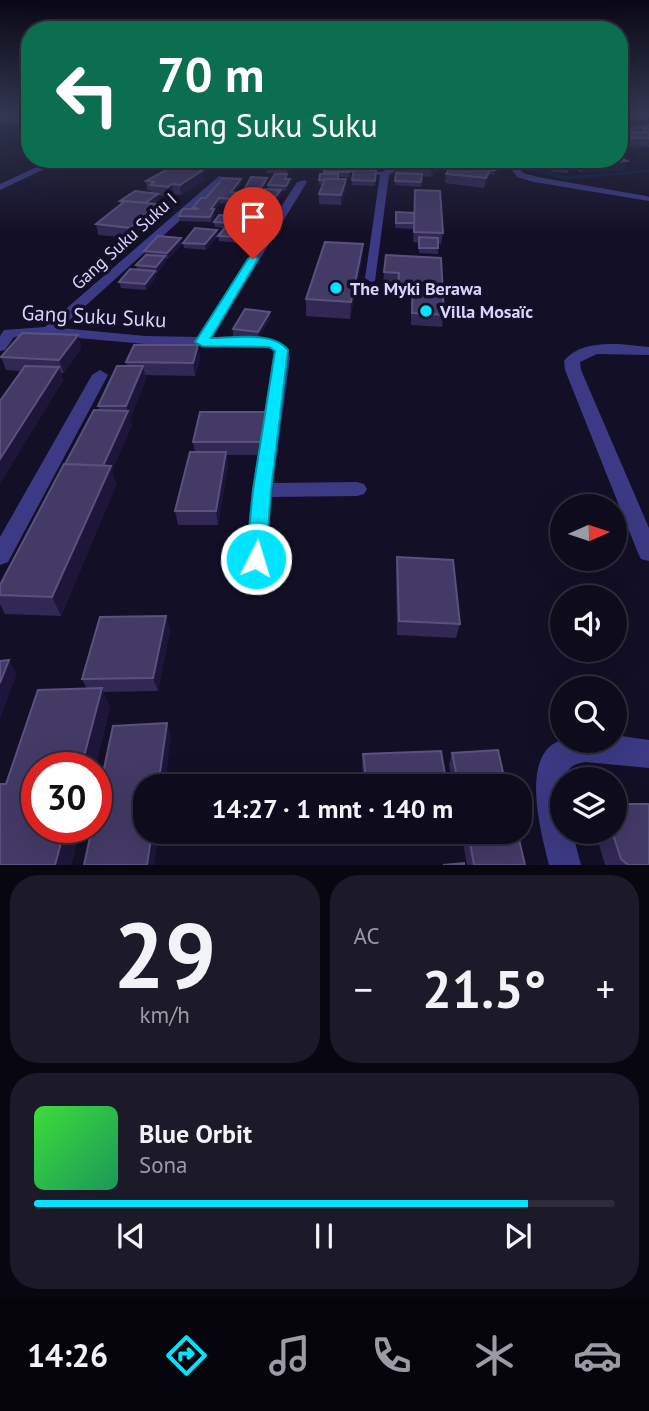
<!DOCTYPE html>
<html lang="id">
<head>
<meta charset="utf-8">
<style>
  body { margin:0; font-family:"PT Sans",sans-serif; background:#1c1929; color:#f1f3f6; height:100vh; display:flex; flex-direction:column; font-size:26px; white-space:nowrap }
  * { box-sizing:border-box; margin:0 }
  p { font-size:23px; color:#9b9ba3 }
  .icon { flex:none; width:38px; height:38px; fill:none; stroke:currentColor; stroke-width:2; stroke-linecap:round; stroke-linejoin:round }
  .map { position:relative; height:865px; overflow:hidden }
  .details { display:flex; flex-direction:column; gap:10px; padding:10px; background:#08060f; flex:1 }
  .details>* { flex:none }
  .top-card { position:absolute; left:21px; top:21px; width:607px; height:147px; border-radius:28px; box-shadow:0 7px 28px #0002,0 0 0 2px #2e2b3b; background:#0b6e4f; color:#fff; overflow:hidden }
  .needle { width:46px; rotate:87deg }
  .tools { position:absolute; left:550px; top:494px; display:grid; gap:14px }
  .tools a { display:grid; place-items:center; width:77px; height:77px; border-radius:50%; background:#0e0b1c; box-shadow:0 7px 28px #0002,0 0 0 2px #2e2b3b; font-size:35px }
  .speed { position:absolute; left:21px; top:752px; display:flex; gap:14px; font-size:35px; font-weight:700; text-align:center }
  .speed>* { display:grid; place-content:center; width:91px; height:91px; border-radius:50%; background:#0e0b1c; box-shadow:0 7px 28px #0002,0 0 0 2px #2e2b3b; line-height:1 }
  .speed .limit { border:10px solid #d22; background:#fff; color:#111 }
  .pin { position:absolute; display:grid; place-items:center; width:60px; height:60px; color:#fff; margin:-72px -30px; border-radius:50% 50% 50% 0; rotate:-45deg; box-shadow:0 0 7px #0007 }
  .pin .icon { rotate:45deg }
  .me { position:absolute; width:77px; margin:-38px; rotate:5deg; stroke-linejoin:round; filter:drop-shadow(0 0 5px #0008) }
  .turn { display:flex; align-items:center; gap:24px; height:147px; padding:0 21px; font-size:32px }
  .turn .icon { width:91px; height:91px; stroke-width:2.5 }
  .turn b { display:block; font-size:49px; line-height:60px }
  .big { font-size:52px; font-weight:800; line-height:1.1 }
  .details .card { flex:1; display:flex; flex-direction:column; justify-content:center; gap:10px; min-width:0; padding:0 24px; border-radius:28px; background:#1c1929 }
  .details .dial { align-items:center; gap:0 }
  .dial b { font-size:91px; line-height:1 }
  .song { display:flex; align-items:center; gap:21px }
  .cover { width:84px; height:84px; border-radius:10px; background:linear-gradient(135deg,hsl(120 70% 55%),hsl(150 70% 35%)) }
  .played { height:7px; border-radius:4px; background:linear-gradient(90deg,#00e5ff 85%,#2e2b3b 85%) }
  .keys { display:flex; justify-content:space-around; direction:ltr }
  .heat { display:flex; justify-content:space-between; align-items:center; font-size:38px; direction:ltr }
  .details .tiles { flex:1; display:grid; gap:10px; grid-template-columns:1fr 1fr }
  .card:last-child { grid-column:span 2 }
  .trip { position:absolute; left:133px; top:774px; width:399px; height:70px; border-radius:28px; background:#0e0b1c; box-shadow:0 7px 28px #0002,0 0 0 2px #2e2b3b; font-weight:800; line-height:70px; text-align:center }
  .tabs { display:flex; height:112px; justify-content:space-around; align-items:center; background:#06040b; color:#9b9ba3 }
  .tabs .icon { width:49px; height:49px }
  .tabs .current { color:#00e5ff }
  .tabs b { font-size:32px; color:#f1f3f6 }
  .map>svg:first-child { display:block }
  .lines { fill:none; stroke-linecap:round; stroke-linejoin:round }
  .stream { fill:#0a1f44; fill-rule:evenodd }
  .minor { fill:#3d3a85; fill-rule:evenodd }
  .wall { fill:#312854 }
  .shaded-wall { fill:#1d163a }
  .building { fill:#433a66; stroke:#5a527e; stroke-width:2 }
  .route { fill:#00e5ff; stroke:#0095a6; stroke-width:2 }
  .poi-dot { fill:#00e5ff; stroke:#130f26; stroke-width:2.5 }
  .labels { text-anchor:middle; dominant-baseline:central; stroke-width:7; stroke-linejoin:round; paint-order:stroke }
  .far-street-label { font-size:18px; fill:#d9d4ff; stroke:#130f26 }
  .far-poi-label { font-size:18px; font-weight:bold; fill:#d9d4ff; stroke:#130f26; text-anchor:start }
  .street-label { font-size:21px; fill:#d9d4ff; stroke:#130f26 }
</style>
</head>
<body>
<div class="map">
<svg width="649" height="865" viewBox="0 0 649 865">
  <rect width="100%" height="100%" fill="#130f26"/>
  <g class="lines">
    <polygon class="stream" points="486,159 495,159 566,176 649,170 649,172 566,180"/>
    <g class="minor">
      <polygon points="649,124 649,128 620,132 620,128"/>
      <polygon points="54,159 66,159 0,190 0,184"/>
      <polygon points="270,159 382,172 402,159 412,159 389,175 375,281 371,282 365,278 380,175 303,169"/>
      <polygon points="504,159 513,159 523,173 538,177 646,196 649,197 649,201 534,182 517,177"/>
      <polygon points="219,176 227,178 61,328 145,336 198,337 297,182 305,180 307,182 212,337 269,339 288,348 290,358 273,483 357,482 364,484 367,489 364,494 357,496 271,497 267,560 264,566 256,569 248,566 245,560 252,490 274,350 267,347 145,344 34,334 14,337 5,350 0,351 0,336 4,330 45,327"/>
      <path d="M 619,344 L 649,347 L 649,355 L 597,354 L 580,362 L 581,370 L 649,528 L 649,561 L 641,559 L 638,553 L 565,370 L 564,361 C 578,344 599,344 619,344 Z"/>
      <polygon points="100,370 108,375 8,562 0,565 0,537 92,375"/>
      <path d="M 614,735 L 649,740 L 649,768 L 585,762 C 574,764 567,767 566,779 L 562,779 L 562,831 L 572,831 L 581,865 L 549,865 C 542,835 519,757 559,741 C 573,736 599,740 614,740 Z"/>
    </g>
  </g>
  <g class="wall">
    <polygon points="0,113 30,113 30,125 0,124"/>
    <polygon points="620,113 649,116 648,120 631,120 627,119 627,121 620,121"/>
    <polygon points="643,129 649,129 649,147 624,146 620,142 620,132 642,132"/>
    <polygon points="312,159 350,159 339,167 350,167 349,177 338,177 338,179 346,189 341,205 319,204 319,194 322,185 319,185 319,180 324,174 325,166 337,167 312,163"/>
    <polygon points="426,159 438,170 431,177 422,176 421,187 395,185 396,173 405,173 393,171 394,162"/>
    <polygon points="480,159 475,166 505,159 505,164 494,175 490,174 484,188 445,183 446,174 448,170 440,169 441,160"/>
    <polygon points="524,159 567,159 570,164 568,173 552,172 547,164 526,164"/>
    <polygon points="573,159 620,159 624,170 582,173 571,167"/>
    <polygon points="271,161 260,170 238,168 238,163"/>
    <polygon points="294,166 287,174 267,173 267,168"/>
    <polygon points="376,170 375,186 352,185 352,180"/>
    <polygon points="287,174 287,179 290,184 286,191 281,190 281,195 273,207 256,205 256,200 261,193 245,193 245,188 267,182 262,192 268,189 268,185"/>
    <polygon points="205,180 181,195 174,194 169,197 158,195 159,199 152,204 157,204 159,214 132,238 98,235 96,224 121,205 120,201 151,193 151,191 147,190 146,181"/>
    <polygon points="241,184 235,193 236,193 237,195 255,196 255,201 250,213 230,212 230,207 231,204 220,203 215,210 215,215 211,222 179,221 179,216 193,209 193,207 206,198"/>
    <polygon points="415,190 443,233 441,244 438,244 438,254 419,253 419,243 413,242 414,227 413,229 395,228 396,212 414,213"/>
    <polygon points="271,207 271,212 268,219 260,218 260,222 257,228 258,233 249,244 219,241 218,236 225,228 215,227 214,222 251,216 251,212"/>
    <polygon points="217,230 218,236 206,250 184,248 183,243"/>
    <polygon points="182,244 168,259 166,258 166,262 157,273 155,273 156,277 146,290 121,288 119,282 137,270 136,265 145,256 144,251"/>
    <polygon points="363,244 362,260 350,319 306,316 306,299"/>
    <polygon points="386,255 444,315 442,327 411,325 411,296 397,295 398,284 383,283"/>
    <polygon points="270,312 270,319 258,339 233,336 233,329"/>
    <polygon points="78,335 81,348 64,373 61,373 63,380 0,483 0,401 21,371 6,370 1,357"/>
    <polygon points="200,358 195,376 145,375 146,379 130,418 132,425 112,470 116,485 61,616 5,614 0,604 0,585 65,464 100,411 98,406 127,366 126,362"/>
    <polygon points="267,425 264,455 227,455 228,465 218,525 178,525 175,511 195,452 193,442"/>
    <polygon points="397,557 460,624 456,638 397,635 396,571"/>
    <polygon points="166,616 170,630 158,691 103,692 110,707 95,768 37,768 37,828 80,828 71,865 0,865 6,784 87,689 82,679"/>
    <polygon points="452,753 506,786 453,786 449,765"/>
    <polygon points="363,754 447,786 364,786 362,766"/>
    <polygon points="620,804 649,865 605,865 598,841 603,831 614,831 614,812"/>
    <polygon points="461,831 517,831 525,865 467,865"/>
  </g>
  <g class="shaded-wall">
    <polygon points="267,159 271,159 271,161 260,170 260,165"/>
    <polygon points="339,159 350,159 339,167"/>
    <polygon points="475,159 480,159 469,173 471,164"/>
    <polygon points="505,159 505,164 494,175 495,170"/>
    <polygon points="294,161 294,166 287,174 287,169"/>
    <polygon points="439,161 438,170 431,177 432,168"/>
    <polygon points="627,161 624,170 582,173 584,164"/>
    <polygon points="491,168 489,178 484,188 486,178"/>
    <polygon points="203,170 205,180 181,195 180,185"/>
    <polygon points="267,178 267,182 262,193 261,188"/>
    <polygon points="241,179 241,184 231,197 231,192"/>
    <polygon points="290,179 290,184 286,191 286,186"/>
    <polygon points="346,179 346,189 341,205 341,195"/>
    <polygon points="172,184 174,194 169,197 168,187"/>
    <polygon points="281,190 281,195 273,207 272,201"/>
    <polygon points="158,194 159,199 144,209 143,204"/>
    <polygon points="255,196 255,201 250,213 250,207"/>
    <polygon points="219,198 220,203 215,210 215,215 211,222 211,209"/>
    <polygon points="157,204 159,214 132,238 130,228"/>
    <polygon points="260,217 260,222 257,228 258,233 249,244 249,238 256,229 256,224"/>
    <polygon points="217,230 218,236 206,250 205,244"/>
    <polygon points="181,238 182,244 168,259 167,253"/>
    <polygon points="363,244 362,260 350,319 351,302"/>
    <polygon points="165,256 166,262 157,273 156,267"/>
    <polygon points="155,271 156,277 146,290 145,284"/>
    <polygon points="270,312 270,319 258,339 258,332"/>
    <polygon points="78,335 81,348 64,373 59,360"/>
    <polygon points="198,345 200,358 195,376 193,363"/>
    <polygon points="143,366 146,379 130,418 132,425 112,470 116,485 61,616 52,597 103,467 128,412 126,406"/>
    <polygon points="59,367 63,380 0,483 0,459"/>
    <polygon points="266,412 267,425 264,455 263,442"/>
    <polygon points="226,452 228,465 218,525 216,511"/>
    <polygon points="166,616 170,630 158,691 153,678"/>
    <polygon points="9,660 17,674 0,719 0,683"/>
    <polygon points="102,688 110,707 95,768 81,768"/>
    <polygon points="167,723 171,736 165,786 158,786"/>
    <polygon points="65,828 80,828 71,865 55,865"/>
    <polygon points="152,831 159,831 154,865 147,865"/>
  </g>
  <g class="building">
    <polygon points="0,113 30,113 30,117 0,116"/>
    <polygon points="620,113 622,113 628,117 620,117"/>
    <polygon points="624,113 645,113 649,116 632,116"/>
    <polygon points="643,129 649,129 649,138 626,138 620,132 646,132"/>
    <polygon points="620,157 627,161 584,164 576,159 620,159"/>
    <polygon points="243,159 267,159 260,165 238,163"/>
    <polygon points="397,159 426,159 439,161 432,168 394,162"/>
    <polygon points="441,159 475,159 471,164 441,160"/>
    <polygon points="484,159 505,159 495,170 490,170 491,168 476,167"/>
    <polygon points="551,159 567,159 570,164 554,163"/>
    <polygon points="274,160 294,161 287,169 267,168"/>
    <polygon points="177,164 203,170 180,185 172,184 168,187 150,185 154,182 146,181"/>
    <polygon points="452,164 491,168 486,178 446,174"/>
    <polygon points="325,166 350,167 349,172 324,172"/>
    <polygon points="354,169 376,170 375,181 352,180"/>
    <polygon points="396,173 422,174 421,182 395,181"/>
    <polygon points="275,174 287,174 285,179 290,179 286,186 268,185"/>
    <polygon points="320,174 338,174 338,179 325,179 324,180 319,180"/>
    <polygon points="251,177 267,178 261,188 245,188"/>
    <polygon points="223,178 241,179 231,192 236,193 231,199 219,198 211,209 214,209 210,217 179,216 183,209 199,209 193,207 201,198 206,198"/>
    <polygon points="325,179 346,179 341,195 319,194"/>
    <polygon points="265,189 281,190 272,201 256,200"/>
    <polygon points="415,190 440,191 443,233 414,232"/>
    <polygon points="135,191 158,194 145,203 120,201"/>
    <polygon points="236,195 255,196 250,207 230,207"/>
    <polygon points="125,201 157,204 130,228 96,224"/>
    <polygon points="254,206 271,207 268,213 251,212"/>
    <polygon points="396,212 414,213 414,223 396,223"/>
    <polygon points="219,215 260,217 256,224 214,222"/>
    <polygon points="227,225 257,228 249,238 218,236"/>
    <polygon points="195,228 217,230 205,244 183,243"/>
    <polygon points="158,236 181,238 167,253 144,251"/>
    <polygon points="419,237 438,238 438,248 419,248"/>
    <polygon points="325,242 363,244 351,302 306,299"/>
    <polygon points="146,255 165,256 156,267 136,265"/>
    <polygon points="386,255 441,258 444,315 412,313 413,284 398,284 399,273 384,272"/>
    <polygon points="130,269 155,271 145,284 119,282"/>
    <polygon points="245,309 270,312 258,332 233,329"/>
    <polygon points="22,333 78,335 59,360 1,357"/>
    <polygon points="134,345 198,345 193,363 126,362"/>
    <polygon points="25,366 59,367 0,459 0,401"/>
    <polygon points="117,366 143,366 126,406 98,406"/>
    <polygon points="94,410 128,411 103,466 65,464"/>
    <polygon points="200,412 266,412 263,442 193,442"/>
    <polygon points="190,452 226,452 216,511 175,511"/>
    <polygon points="64,464 111,466 52,597 0,595 0,585"/>
    <polygon points="397,557 453,560 460,624 399,621"/>
    <polygon points="166,616 153,678 82,679 100,617"/>
    <polygon points="9,660 0,683 0,661"/>
    <polygon points="102,688 81,768 37,768 37,828 65,828 55,865 0,865 0,784 6,784 38,690"/>
    <polygon points="167,723 158,786 145,786 145,831 152,831 147,865 84,865 92,828 96,828 96,806 113,726"/>
    <polygon points="498,750 506,786 459,786 452,753"/>
    <polygon points="441,751 447,786 367,786 363,754"/>
    <polygon points="620,804 649,804 649,865 628,865 621,859 612,831 614,831 614,817"/>
    <polygon points="468,831 517,831 525,865 474,865"/>
    <polygon points="464,863 464,865 443,865"/>
  </g>
  <linearGradient id="sky" x2="0" y2="1"><stop stop-color="#0a0815"/><stop offset="0.48" stop-color="#333752"/><stop offset="1" stop-color="#333752" stop-opacity="0"/></linearGradient>
  <rect width="649" height="234" fill="url(#sky)"/>
  <path class="route" d="M 253,255 L 258,259 L 211,338 C 233,338 274,331 288,350 L 271,490 L 266,559 L 263,565 L 256,567 L 249,565 L 246,559 L 253,490 L 275,351 L 269,347 L 202,346 L 195,342 L 248,259 Z"/>
  <g class="poi-dot">
    <circle cx="336" cy="288" r="7"/>
    <circle cx="426" cy="311" r="7"/>
  </g>
  <g class="labels">
    <g class="far-street-label">
      <text transform="translate(124 241) rotate(-42)">Gang Suku Suku I</text>
    </g>
    <g class="far-poi-label">
      <text x="350" y="288">The Myki Berawa</text>
      <text x="440" y="311">Villa Mosaïc</text>
    </g>
    <g class="street-label">
      <text transform="translate(94 316) rotate(3)">Gang Suku Suku</text>
    </g>
  </g>
</svg>
<div class="tools">
<a><svg class="needle" viewBox="-14 -14 28 28"><path d="M0-13l5 13h-10z" fill="#e53935"/><path d="M0 13l5-13h-10z" fill="#9b9ba3"/></svg></a>
<a><svg class="icon" aria-label="sound" viewBox="0 0 24 24"><path d="M4 9h4l5-4v14l-5-4H4zM17 9q2 3 0 6"/></svg></a>
<a><svg class="icon" aria-label="search" viewBox="0 0 24 24"><circle cx="10" cy="10" r="6"/><path d="M15 15l6 6"/></svg></a>
<a><svg class="icon" aria-label="layers" viewBox="0 0 24 24"><path d="M12 4l9 5-9 5-9-5zM3 14l9 5 9-5"/></svg></a>
</div>
<div class="speed"><div class="limit">30</div></div>
<div class="pin" style="left:253px;top:259px;background:#d93025"><svg class="icon" aria-label="arrive" viewBox="0 0 24 24"><path d="M6 21V4h12l-3 4 3 4H6"/></svg></div>
<svg class="me" style="left:256px;top:559px" viewBox="-20 -20 40 40"><circle r="17" fill="#00e5ff" stroke="#fff" stroke-width="3"/><path d="M0-11L8 9 0 5-8 9z" fill="#fff"/></svg>
<div class="trip">14:27 · 1 mnt · 140 m</div>
<div class="top-card">
<div class="turn"><svg class="icon" aria-label="left" viewBox="0 0 24 24"><path d="M17 20v-9H6M10 6l-5 5 5 5"/></svg><div><b>70 m</b>Gang Suku Suku</div></div>
</div>
</div>
<section class="details">
<div class="tiles">
<div class="card dial"><b>29</b><p>km/h</p></div>
<div class="card"><p>AC</p>
<div class="heat"><a>−</a><b class="big">21.5°</b><a>+</a></div>
</div>
<div class="card">
<div class="song"><i class="cover"></i><div><b>Blue Orbit</b><p>Sona</p></div></div>
<div class="played"></div>
<div class="keys"><svg class="icon" aria-label="previous" viewBox="0 0 24 24"><path d="M18 5L8 12l10 7zM5 5v14"/></svg><svg class="icon" aria-label="pause" viewBox="0 0 24 24"><path d="M8 5v14M16 5v14"/></svg><svg class="icon" aria-label="next" viewBox="0 0 24 24"><path d="M6 5l10 7-10 7zM19 5v14"/></svg></div>
</div>
</div>
</section>
<nav class="tabs">
<b>14:26</b>
<svg class="icon current" aria-label="directions" viewBox="0 0 24 24"><path d="M12 3l9 9-9 9-9-9zM9 14v-3h6M13 9l2 2-2 2"/></svg>
<svg class="icon" aria-label="music" viewBox="0 0 24 24"><path d="M9 18V5l10-2v13"/><circle cx="6" cy="18" r="3"/><circle cx="16" cy="16" r="3"/></svg>
<svg class="icon" aria-label="phone" viewBox="0 0 24 24"><path d="M5 4h4l2 5-3 2q2 4 5 5l2-3 5 2v4C11 20 4 13 5 4z"/></svg>
<svg class="icon" aria-label="climate" viewBox="0 0 24 24"><path d="M12 3v18M4 7l16 10M4 17L20 7"/></svg>
<svg class="icon" aria-label="car" viewBox="0 0 24 24"><path d="M5 17H2v-5l4-1 3-4h7l3 4 3 1v5h-3M9 17h6M6 11h13"/><circle cx="7" cy="17" r="2"/><circle cx="17" cy="17" r="2"/></svg>
</nav>
</body>
</html>
